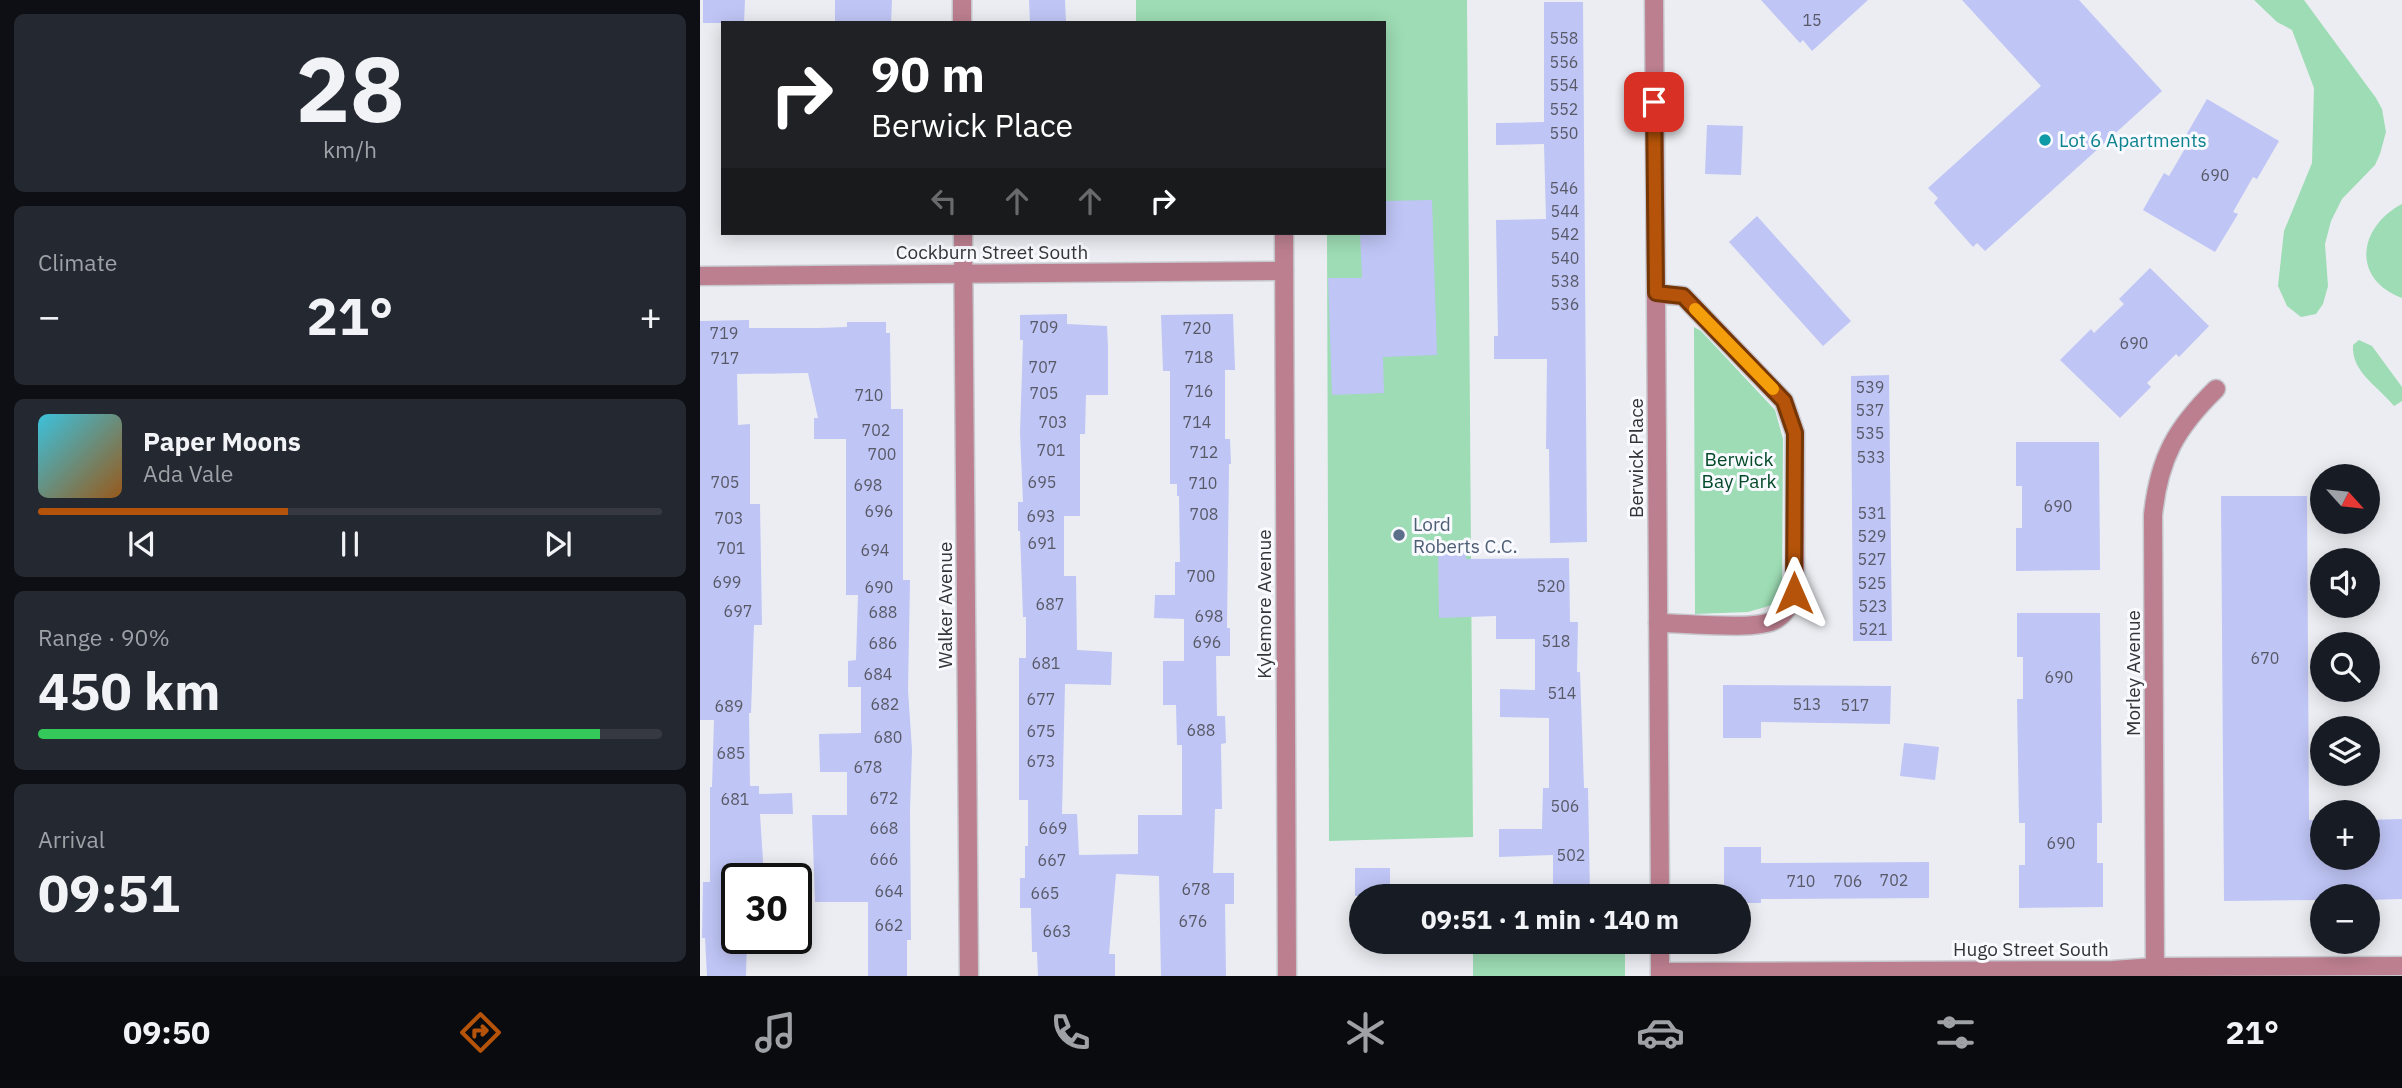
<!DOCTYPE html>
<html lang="en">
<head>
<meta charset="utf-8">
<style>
  body { margin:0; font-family:"IBM Plex Sans",sans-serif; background:#242831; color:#f1f3f6; height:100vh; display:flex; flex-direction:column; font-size:26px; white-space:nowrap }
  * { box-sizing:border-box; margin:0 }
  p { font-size:23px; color:#9ea1a6 }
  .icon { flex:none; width:38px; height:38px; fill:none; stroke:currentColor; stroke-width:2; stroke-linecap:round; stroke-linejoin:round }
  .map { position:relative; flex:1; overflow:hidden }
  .drawer { display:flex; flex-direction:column; gap:14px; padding:14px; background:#0d0f14; width:700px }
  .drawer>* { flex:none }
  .top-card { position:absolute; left:21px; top:21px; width:665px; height:214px; border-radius:0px; box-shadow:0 4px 18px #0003; background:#202124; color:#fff; overflow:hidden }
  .needle { width:46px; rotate:117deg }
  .fabs { position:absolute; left:1610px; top:464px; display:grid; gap:14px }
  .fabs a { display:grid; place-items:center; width:70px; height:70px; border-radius:50%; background:#171b24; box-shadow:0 4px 18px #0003; font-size:35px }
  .speed { position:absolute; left:21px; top:863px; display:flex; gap:14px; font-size:35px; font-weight:700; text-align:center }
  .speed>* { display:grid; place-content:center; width:91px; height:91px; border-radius:50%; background:#171b24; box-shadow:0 4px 18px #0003; line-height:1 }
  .speed .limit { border:4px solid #111; border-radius:10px; background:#fff; color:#111 }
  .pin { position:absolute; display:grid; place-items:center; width:60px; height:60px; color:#fff; margin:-30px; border-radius:14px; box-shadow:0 4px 10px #0006 }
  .me { position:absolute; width:77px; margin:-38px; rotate:0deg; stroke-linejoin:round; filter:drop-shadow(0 0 5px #0008) }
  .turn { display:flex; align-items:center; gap:24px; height:147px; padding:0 35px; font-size:32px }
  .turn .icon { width:91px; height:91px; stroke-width:2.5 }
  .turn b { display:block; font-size:49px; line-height:60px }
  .lanes { display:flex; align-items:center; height:66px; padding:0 35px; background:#0003; justify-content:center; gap:35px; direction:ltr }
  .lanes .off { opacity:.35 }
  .big { font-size:52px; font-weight:800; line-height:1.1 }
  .drawer .card { flex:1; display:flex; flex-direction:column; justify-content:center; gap:10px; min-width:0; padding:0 24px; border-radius:10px; background:#242831 }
  .drawer .dial { align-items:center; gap:0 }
  .dial b { font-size:91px; line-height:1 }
  .song { display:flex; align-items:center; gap:21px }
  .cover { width:84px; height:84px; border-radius:10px; background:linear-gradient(135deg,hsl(190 70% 55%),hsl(30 70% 35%)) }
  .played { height:7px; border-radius:4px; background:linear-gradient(90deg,#b45309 40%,#363941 40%) }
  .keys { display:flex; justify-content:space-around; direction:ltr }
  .heat { display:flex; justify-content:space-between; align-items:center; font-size:38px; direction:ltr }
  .charge { height:10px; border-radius:5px; background:linear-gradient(90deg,#34c759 90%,#363941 0) }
  .trip { position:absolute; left:649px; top:884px; width:402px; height:70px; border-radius:35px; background:#171b24; box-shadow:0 4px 18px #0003; font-weight:800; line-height:70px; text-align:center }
  .menu { display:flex; height:112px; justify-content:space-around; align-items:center; background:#090b0e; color:#9ea1a6 }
  .menu .icon { width:49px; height:49px }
  .menu .selected { color:#b45309 }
  .menu b { font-size:32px; color:#f1f3f6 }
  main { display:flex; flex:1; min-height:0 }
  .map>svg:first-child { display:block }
  .green { fill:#9ddcb4 }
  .building { fill:#bfc5f5 }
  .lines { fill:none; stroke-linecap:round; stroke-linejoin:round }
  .minor-casing { stroke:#c7c8cd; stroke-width:21 }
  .minor { stroke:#bc7f90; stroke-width:18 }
  .route-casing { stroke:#753606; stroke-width:18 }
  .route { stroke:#b45309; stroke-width:12 }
  .slow { stroke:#f59e0b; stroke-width:12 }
  .culture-dot { fill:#0f9aa8; stroke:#f9faff; stroke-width:2.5 }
  .service-dot { fill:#5c6f8a; stroke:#f9faff; stroke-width:2.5 }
  .labels { text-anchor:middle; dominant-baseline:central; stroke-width:6; stroke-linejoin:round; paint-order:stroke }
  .number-label { font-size:16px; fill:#585967 }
  .culture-label { font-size:19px; fill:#0d838f; stroke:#f9faff; text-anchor:start }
  .street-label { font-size:19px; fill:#353538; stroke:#f9faff }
  .park-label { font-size:19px; fill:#034928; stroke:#f9faff }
  .service-label { font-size:19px; fill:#4e5e75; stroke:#f9faff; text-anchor:start }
</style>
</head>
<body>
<main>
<section class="drawer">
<div class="card dial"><b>28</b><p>km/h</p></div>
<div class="card"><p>Climate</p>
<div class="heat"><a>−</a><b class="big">21°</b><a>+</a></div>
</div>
<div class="card">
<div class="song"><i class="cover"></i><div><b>Paper Moons</b><p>Ada Vale</p></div></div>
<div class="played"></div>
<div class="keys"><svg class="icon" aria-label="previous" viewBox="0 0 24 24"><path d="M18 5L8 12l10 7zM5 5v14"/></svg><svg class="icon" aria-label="pause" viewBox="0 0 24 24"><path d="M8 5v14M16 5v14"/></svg><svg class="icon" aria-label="next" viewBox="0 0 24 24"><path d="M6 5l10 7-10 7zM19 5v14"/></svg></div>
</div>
<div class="card"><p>Range · 90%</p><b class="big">450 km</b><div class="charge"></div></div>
<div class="card"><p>Arrival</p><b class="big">09:51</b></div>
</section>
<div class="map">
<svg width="1702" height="976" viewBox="0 0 1702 976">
  <rect width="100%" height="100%" fill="#ecedf2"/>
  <g class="green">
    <polygon points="436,0 767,0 773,837 629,841 627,233 684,233 684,23 436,23"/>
    <polygon points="1554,0 1604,0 1676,98 1682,109 1686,132 1680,154 1675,165 1642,199 1631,221 1625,244 1628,286 1623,304 1616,314 1601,317 1587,306 1578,286 1584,231 1612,163 1614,88 1592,30 1577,22"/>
    <path d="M 1702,204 L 1702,298 C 1651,279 1658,227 1702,204 Z"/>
    <polygon points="994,327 1001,331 1075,410 1083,439 1082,586 1072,605 1048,612 995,614"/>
    <path d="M 1659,340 L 1672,346 L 1702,387 L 1702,401 L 1694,406 C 1679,387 1651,372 1653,345 Z"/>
    <rect x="773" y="942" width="152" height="34"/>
  </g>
  <g class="building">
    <polygon points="3,0 45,0 44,23 3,23"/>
    <polygon points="135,0 192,0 191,23 135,23"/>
    <polygon points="329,0 365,0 366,23 330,23"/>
    <polygon points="1061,0 1168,0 1112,51 1103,40 1100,43"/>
    <polygon points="1262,0 1379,0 1462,91 1285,251 1277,243 1273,247 1234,203 1238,198 1228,188 1341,86"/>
    <polygon points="844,2 883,2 887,542 850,543 849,449 846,449 847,359 794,359 794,336 798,336 796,220 846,219 844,144 796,145 796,123 844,122"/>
    <polygon points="1507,99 1579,141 1557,179 1553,177 1533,212 1538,214 1515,252 1443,210 1464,173 1469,176 1490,140 1485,137"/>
    <polygon points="1007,125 1043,126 1041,175 1005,174"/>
    <polygon points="732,200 737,355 683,357 684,393 632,395 628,278 662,278 660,233 684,233 684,201"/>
    <polygon points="1057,216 1151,321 1123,346 1029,242"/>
    <polygon points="1450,268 1509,326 1479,357 1476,354 1447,383 1451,387 1420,418 1360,360 1391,329 1394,333 1424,304 1419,299"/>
    <polygon points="367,314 367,324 407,326 408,347 408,395 386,395 385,434 380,434 380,516 364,516 364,576 376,576 377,650 412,652 411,685 365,684 362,814 377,814 379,855 438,854 438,815 482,815 482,745 477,745 476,705 463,705 463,661 484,661 484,619 454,618 455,595 475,595 475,562 480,562 479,496 477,496 477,484 470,484 470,371 463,371 461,315 533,314 535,370 525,370 525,439 530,439 531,464 529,464 527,628 530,628 530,656 516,656 517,716 525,716 526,743 521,744 522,809 515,809 513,873 534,873 534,904 525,904 526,976 461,976 459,876 416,874 409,954 415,954 415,976 338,976 337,952 332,952 331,908 320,908 320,878 325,878 325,846 328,846 328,800 319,800 319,658 326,658 326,617 323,617 320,531 318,531 318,502 323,502 320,433 323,340 320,340 320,315"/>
    <polygon points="49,320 49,328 118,328 147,327 147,322 186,322 186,333 190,333 191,409 203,409 203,580 210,580 208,690 212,750 210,810 211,940 207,940 207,976 168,976 168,902 115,902 112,815 147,815 147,772 120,772 119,734 161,733 161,687 148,687 148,661 156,660 158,595 146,595 146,439 114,439 114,418 118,418 108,373 37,374 38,425 50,424 50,504 60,504 62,625 54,625 51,713 49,713 50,786 59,786 59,794 92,793 93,814 60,814 64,877 36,877 37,938 47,938 46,976 7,976 5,938 2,938 3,882 10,882 10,787 12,787 14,720 0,720 0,321"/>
    <polygon points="1189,375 1192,641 1153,641 1151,376"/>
    <polygon points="1316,442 1399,442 1400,570 1316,571 1316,528 1322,528 1322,486 1316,486"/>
    <polygon points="1521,496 1607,496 1609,820 1622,820 1622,858 1668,858 1668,820 1702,819 1702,899 1668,900 1668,896 1622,896 1622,900 1524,901"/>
    <polygon points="766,549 766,559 869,558 870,622 878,622 877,672 880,672 884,788 888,788 890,896 853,896 853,855 799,857 799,829 842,829 843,788 849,788 849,718 800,717 800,689 835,690 835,639 796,639 796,616 739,618 738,550"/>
    <polygon points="1317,613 1400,613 1402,823 1397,823 1397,863 1403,863 1403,907 1319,908 1319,865 1325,865 1325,823 1319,823 1317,699 1323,699 1323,657 1317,657"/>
    <polygon points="1023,685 1191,686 1190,724 1061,722 1061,738 1023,738"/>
    <polygon points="1204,743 1239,747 1235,780 1200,776"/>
    <polygon points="1024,847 1061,847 1061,863 1229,862 1229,898 1061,899 1061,903 1040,903 1040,896 1024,896"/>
    <rect x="655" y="868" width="35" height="28"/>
  </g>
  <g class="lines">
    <defs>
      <g id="minor">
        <polyline points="262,0 262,23"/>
        <polyline points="954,0 960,896"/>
        <polyline points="263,233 269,976"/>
        <polyline points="584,233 587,976"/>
        <polyline points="0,276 584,271"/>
        <path d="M 956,294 L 983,296 L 1084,401 L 1095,433 L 1095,593 C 1090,604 1086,614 1075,620 C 1056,631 984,623 958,623"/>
        <polyline points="960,942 960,976"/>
        <polyline points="960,972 1413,970 1454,967 1702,966"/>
        <path d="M 1455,976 L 1453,515 C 1459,458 1476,428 1516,389"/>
      </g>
    </defs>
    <use href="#minor" class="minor-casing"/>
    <use href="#minor" class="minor"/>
  </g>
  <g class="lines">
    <defs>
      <polyline id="route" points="954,102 956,293 983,296 1084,401 1095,433 1094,593"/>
    </defs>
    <use href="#route" class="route-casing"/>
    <use href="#route" class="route"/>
    <polyline class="slow" points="995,309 1073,389"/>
  </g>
  <circle class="culture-dot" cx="1345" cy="140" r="7"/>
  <circle class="service-dot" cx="699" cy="535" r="7"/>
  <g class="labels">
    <g class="number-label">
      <text x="1112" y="20">15</text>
      <text x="864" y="38">558</text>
      <text x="864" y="62">556</text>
      <text x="864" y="85">554</text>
      <text x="864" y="109">552</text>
      <text x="864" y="133">550</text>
      <text x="1515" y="175">690</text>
      <text x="864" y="188">546</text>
      <text x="865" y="211">544</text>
      <text x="865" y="234">542</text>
      <text x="865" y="258">540</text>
      <text x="865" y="281">538</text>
      <text x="865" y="304">536</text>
      <text x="344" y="327">709</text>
      <text x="497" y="328">720</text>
      <text x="24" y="333">719</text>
      <text x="1434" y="343">690</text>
      <text x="499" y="357">718</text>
      <text x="25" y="358">717</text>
      <text x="343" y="367">707</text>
      <text x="1170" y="387">539</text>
      <text x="499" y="391">716</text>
      <text x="344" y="393">705</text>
      <text x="169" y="395">710</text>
      <text x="1170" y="410">537</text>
      <text x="353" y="422">703</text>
      <text x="497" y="422">714</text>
      <text x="176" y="430">702</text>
      <text x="1170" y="433">535</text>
      <text x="351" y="450">701</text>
      <text x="504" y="452">712</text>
      <text x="182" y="454">700</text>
      <text x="1171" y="457">533</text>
      <text x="25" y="482">705</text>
      <text x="342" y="482">695</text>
      <text x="503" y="483">710</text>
      <text x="168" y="485">698</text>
      <text x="1358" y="506">690</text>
      <text x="179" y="511">696</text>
      <text x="1172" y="513">531</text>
      <text x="504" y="514">708</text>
      <text x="341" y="516">693</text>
      <text x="29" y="518">703</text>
      <text x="1172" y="536">529</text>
      <text x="342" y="543">691</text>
      <text x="31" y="548">701</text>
      <text x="175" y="550">694</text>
      <text x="1172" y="559">527</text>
      <text x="501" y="576">700</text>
      <text x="27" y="582">699</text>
      <text x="1172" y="583">525</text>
      <text x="851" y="586">520</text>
      <text x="179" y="587">690</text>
      <text x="350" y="604">687</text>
      <text x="1173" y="606">523</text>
      <text x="38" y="611">697</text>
      <text x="183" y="612">688</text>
      <text x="509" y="616">698</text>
      <text x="1173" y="629">521</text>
      <text x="856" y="641">518</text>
      <text x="507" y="642">696</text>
      <text x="183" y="643">686</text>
      <text x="1565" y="658">670</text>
      <text x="346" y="663">681</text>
      <text x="178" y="674">684</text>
      <text x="1359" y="677">690</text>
      <text x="862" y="693">514</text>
      <text x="341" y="699">677</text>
      <text x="185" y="704">682</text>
      <text x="1107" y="704">513</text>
      <text x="1155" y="705">517</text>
      <text x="29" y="706">689</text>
      <text x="501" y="730">688</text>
      <text x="341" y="731">675</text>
      <text x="188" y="737">680</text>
      <text x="31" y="753">685</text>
      <text x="341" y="761">673</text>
      <text x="168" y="767">678</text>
      <text x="184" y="798">672</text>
      <text x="35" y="799">681</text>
      <text x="865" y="806">506</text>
      <text x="184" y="828">668</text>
      <text x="353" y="828">669</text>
      <text x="1361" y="843">690</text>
      <text x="871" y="855">502</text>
      <text x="184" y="859">666</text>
      <text x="352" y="860">667</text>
      <text x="1194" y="880">702</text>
      <text x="1101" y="881">710</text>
      <text x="1148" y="881">706</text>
      <text x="496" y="889">678</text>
      <text x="189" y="891">664</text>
      <text x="345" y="893">665</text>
      <text x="493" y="921">676</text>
      <text x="189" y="925">662</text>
      <text x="357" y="931">663</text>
    </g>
    <g class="culture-label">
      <text x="1359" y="140">Lot 6 Apartments</text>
    </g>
    <g class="street-label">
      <text x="292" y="252">Cockburn Street South</text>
      <text transform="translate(936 458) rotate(-90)">Berwick Place</text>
      <text transform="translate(564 604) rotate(-90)">Kylemore Avenue</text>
      <text transform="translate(245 605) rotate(-90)">Walker Avenue</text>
      <text transform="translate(1433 673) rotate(-90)">Morley Avenue</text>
      <text x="1331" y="949">Hugo Street South</text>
    </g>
    <g class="park-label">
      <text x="1039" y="459">Berwick<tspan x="1039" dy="22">Bay Park</tspan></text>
    </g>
    <g class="service-label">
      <text x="713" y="524">Lord<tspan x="713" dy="22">Roberts C.C.</tspan></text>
    </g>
  </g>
</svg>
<div class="fabs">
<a><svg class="needle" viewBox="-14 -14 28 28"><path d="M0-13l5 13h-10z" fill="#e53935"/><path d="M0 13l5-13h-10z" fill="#9ea1a6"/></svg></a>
<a><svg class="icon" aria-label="sound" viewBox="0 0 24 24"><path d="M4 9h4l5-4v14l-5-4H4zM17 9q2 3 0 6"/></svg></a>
<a><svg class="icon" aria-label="search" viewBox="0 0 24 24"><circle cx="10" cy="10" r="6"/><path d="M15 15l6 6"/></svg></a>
<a><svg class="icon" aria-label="layers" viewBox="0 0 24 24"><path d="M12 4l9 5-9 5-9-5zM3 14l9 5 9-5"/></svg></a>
<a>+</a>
<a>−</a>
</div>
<div class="speed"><div class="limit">30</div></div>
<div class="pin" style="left:954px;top:102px;background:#d93025"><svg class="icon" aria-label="arrive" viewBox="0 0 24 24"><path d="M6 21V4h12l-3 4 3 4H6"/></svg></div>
<svg class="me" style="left:1094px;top:593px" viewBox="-20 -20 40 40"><path d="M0-17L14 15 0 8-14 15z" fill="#b45309" stroke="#fff" stroke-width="4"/></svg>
<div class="trip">09:51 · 1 min · 140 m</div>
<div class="top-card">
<div class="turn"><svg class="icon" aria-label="right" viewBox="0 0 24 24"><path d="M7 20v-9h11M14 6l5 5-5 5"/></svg><div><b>90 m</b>Berwick Place</div></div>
<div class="lanes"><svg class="icon off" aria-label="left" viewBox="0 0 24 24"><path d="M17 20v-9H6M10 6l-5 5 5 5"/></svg><svg class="icon off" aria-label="ahead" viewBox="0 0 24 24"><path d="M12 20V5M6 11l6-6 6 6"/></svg><svg class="icon off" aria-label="ahead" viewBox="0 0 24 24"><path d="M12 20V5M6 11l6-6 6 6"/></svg><svg class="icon" aria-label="right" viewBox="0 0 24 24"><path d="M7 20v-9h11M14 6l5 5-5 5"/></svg></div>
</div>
</div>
</main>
<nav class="menu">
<b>09:50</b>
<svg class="icon selected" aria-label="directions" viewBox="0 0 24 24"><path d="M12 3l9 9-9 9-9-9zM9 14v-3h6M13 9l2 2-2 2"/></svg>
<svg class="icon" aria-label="music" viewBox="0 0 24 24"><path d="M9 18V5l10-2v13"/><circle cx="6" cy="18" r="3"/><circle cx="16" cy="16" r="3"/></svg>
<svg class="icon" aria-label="phone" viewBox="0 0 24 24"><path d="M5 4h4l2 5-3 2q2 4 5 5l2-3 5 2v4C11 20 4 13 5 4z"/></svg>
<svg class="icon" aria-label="climate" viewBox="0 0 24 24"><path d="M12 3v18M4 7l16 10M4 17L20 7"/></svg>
<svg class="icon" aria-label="car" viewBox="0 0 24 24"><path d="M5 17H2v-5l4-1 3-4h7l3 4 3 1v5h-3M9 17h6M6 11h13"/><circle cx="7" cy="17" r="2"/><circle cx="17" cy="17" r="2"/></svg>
<svg class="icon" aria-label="filters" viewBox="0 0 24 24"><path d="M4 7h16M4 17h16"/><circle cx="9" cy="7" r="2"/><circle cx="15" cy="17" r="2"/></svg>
<b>21°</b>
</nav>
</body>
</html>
